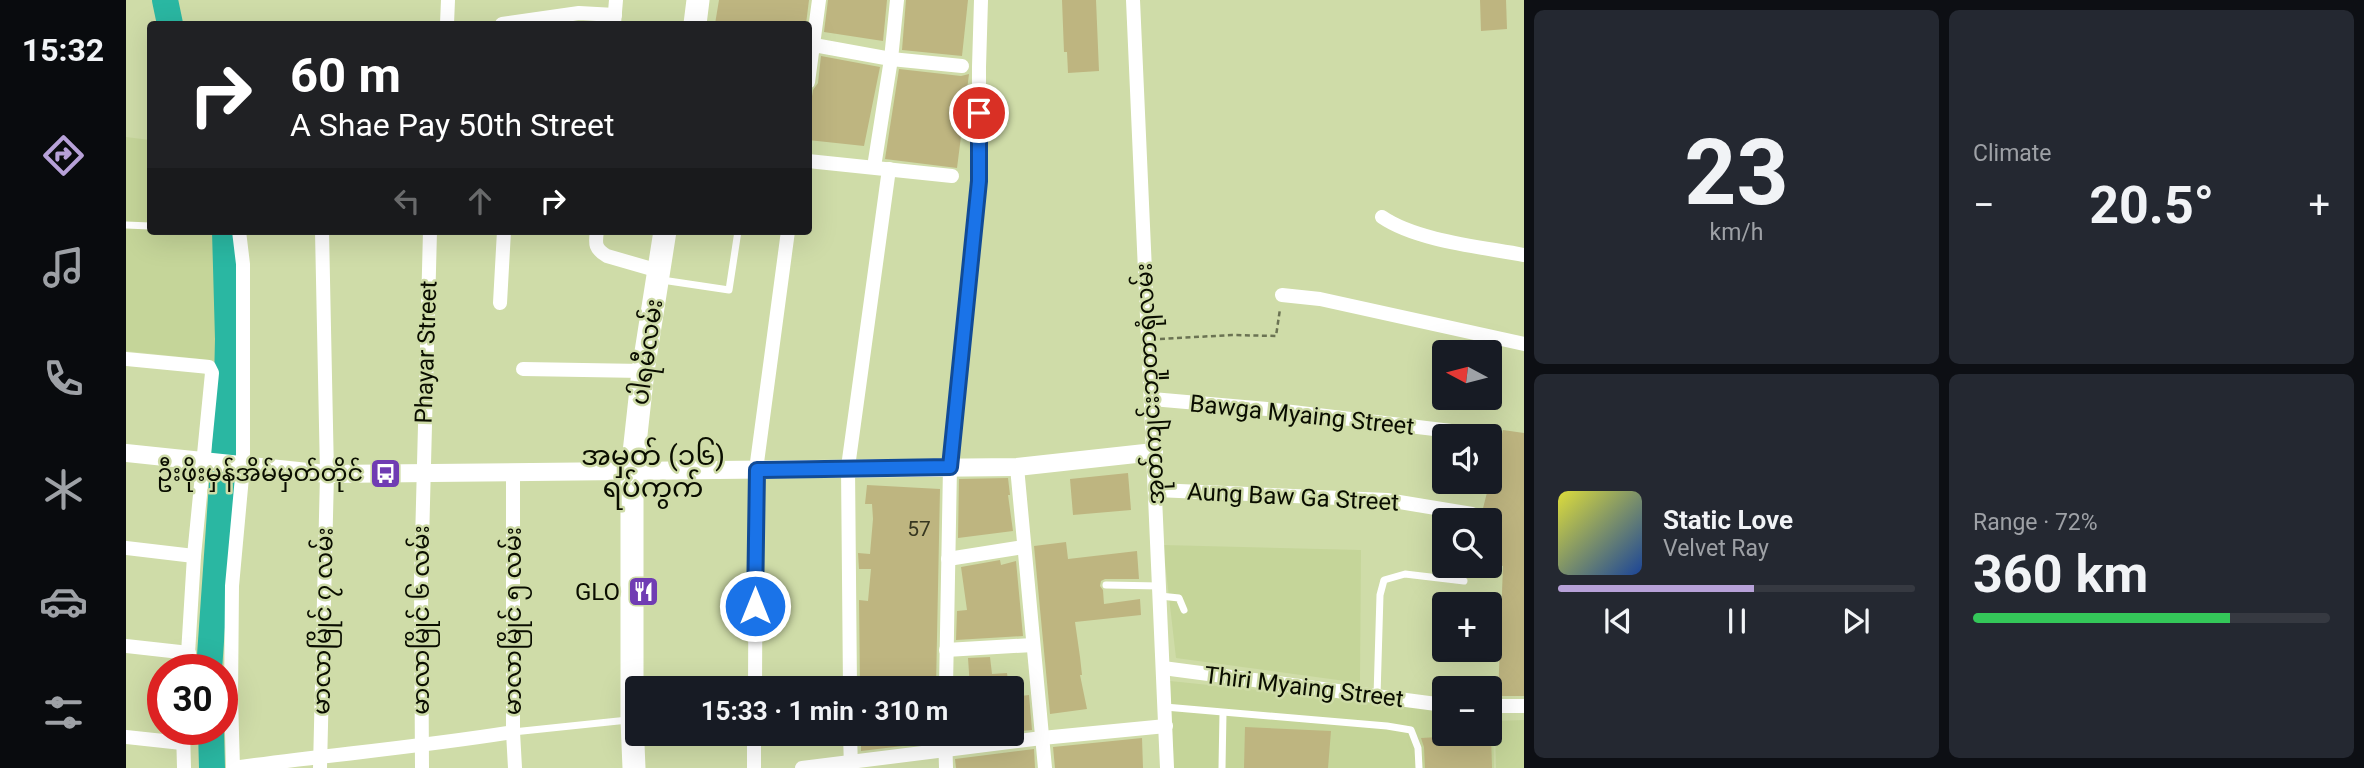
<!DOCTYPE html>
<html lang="en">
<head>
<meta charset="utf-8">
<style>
  body { margin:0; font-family:Roboto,"Noto Sans Myanmar",sans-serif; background:#242831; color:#f1f3f6; height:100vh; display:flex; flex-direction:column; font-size:26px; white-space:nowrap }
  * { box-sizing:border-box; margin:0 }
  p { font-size:23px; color:#9ea1a6 }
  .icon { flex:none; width:38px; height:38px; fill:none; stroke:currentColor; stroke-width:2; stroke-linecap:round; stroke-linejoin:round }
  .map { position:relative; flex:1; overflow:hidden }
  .panel { display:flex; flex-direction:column; gap:10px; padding:10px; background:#0d0f14; width:840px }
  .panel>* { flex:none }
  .top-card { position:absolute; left:21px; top:21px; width:665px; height:214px; border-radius:7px; box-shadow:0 7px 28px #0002; background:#202124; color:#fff; overflow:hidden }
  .needle { width:46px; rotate:277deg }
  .fabs { position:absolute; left:1306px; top:340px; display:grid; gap:14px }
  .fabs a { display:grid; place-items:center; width:70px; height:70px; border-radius:7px; background:#171b24; box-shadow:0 7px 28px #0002; font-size:35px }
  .speed { position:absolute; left:21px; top:654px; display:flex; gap:14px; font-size:35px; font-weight:700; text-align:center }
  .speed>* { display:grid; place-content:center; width:91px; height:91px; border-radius:50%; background:#171b24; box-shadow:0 7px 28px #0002; line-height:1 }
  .speed .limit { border:10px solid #d22; background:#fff; color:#111 }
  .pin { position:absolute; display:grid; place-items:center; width:60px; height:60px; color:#fff; margin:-30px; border:4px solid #fff; border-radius:50%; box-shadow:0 2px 7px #0007 }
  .me { position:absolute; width:77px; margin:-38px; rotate:0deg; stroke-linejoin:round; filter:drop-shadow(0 0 5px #0008) }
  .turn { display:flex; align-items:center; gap:24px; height:147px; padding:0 28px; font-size:32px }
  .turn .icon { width:91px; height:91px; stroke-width:2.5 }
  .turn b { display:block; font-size:49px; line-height:60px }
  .lanes { display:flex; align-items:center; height:66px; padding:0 28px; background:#0003; justify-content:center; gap:35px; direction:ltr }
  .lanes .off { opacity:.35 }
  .big { font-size:52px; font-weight:700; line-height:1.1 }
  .panel .tile { flex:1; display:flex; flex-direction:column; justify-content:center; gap:10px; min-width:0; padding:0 24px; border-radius:10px; background:#242831 }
  .panel .dial { align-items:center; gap:0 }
  .dial b { font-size:91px; line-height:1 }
  .song { display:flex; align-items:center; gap:21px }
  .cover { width:84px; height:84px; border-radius:10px; background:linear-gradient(135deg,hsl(60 70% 55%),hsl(220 70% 35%)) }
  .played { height:7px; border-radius:4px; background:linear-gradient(90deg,#b7a1d8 55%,#363941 55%) }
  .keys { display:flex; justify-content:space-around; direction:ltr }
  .heat { display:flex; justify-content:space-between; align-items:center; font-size:38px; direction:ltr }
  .charge { height:10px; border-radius:5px; background:linear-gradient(90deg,#34c759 72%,#363941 0) }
  .panel .tiles { flex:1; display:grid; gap:10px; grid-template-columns:repeat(2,1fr) }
  .trip { position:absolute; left:499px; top:676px; width:399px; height:70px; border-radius:7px; background:#171b24; box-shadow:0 7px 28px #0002; font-weight:700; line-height:70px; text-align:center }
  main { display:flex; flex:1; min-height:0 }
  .dock { display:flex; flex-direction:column; width:126px; justify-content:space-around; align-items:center; background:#090b0e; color:#9ea1a6 }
  .dock .icon { width:49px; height:49px }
  .dock .current { color:#b7a1d8 }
  .dock b { font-size:32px; color:#f1f3f6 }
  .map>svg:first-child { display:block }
  .built { fill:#c5d599 }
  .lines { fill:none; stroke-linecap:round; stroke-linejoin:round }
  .river { stroke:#2ab7a2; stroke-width:26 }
  .building { fill:#beb580 }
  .path { stroke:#6b7353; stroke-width:2.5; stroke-dasharray:5 3.5; stroke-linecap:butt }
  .service { stroke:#fff; stroke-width:7 }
  .minor { stroke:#fff; stroke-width:14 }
  .tertiary { stroke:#fff; stroke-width:18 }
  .primary { stroke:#fff; stroke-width:23 }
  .route-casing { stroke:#114b97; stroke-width:18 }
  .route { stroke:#1a73e8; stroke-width:12 }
  .labels { text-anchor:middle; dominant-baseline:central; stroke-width:5; stroke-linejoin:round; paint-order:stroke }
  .number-label { font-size:21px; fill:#373720 }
  .street-label { font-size:24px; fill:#0a0d00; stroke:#cfdca8 }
  .poi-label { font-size:24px; fill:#0a0d00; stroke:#cfdca8; text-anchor:end }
  .quarter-label { font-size:28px; fill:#0a0d00; stroke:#cfdca8 }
</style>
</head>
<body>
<main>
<nav class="dock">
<b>15:32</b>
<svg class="icon current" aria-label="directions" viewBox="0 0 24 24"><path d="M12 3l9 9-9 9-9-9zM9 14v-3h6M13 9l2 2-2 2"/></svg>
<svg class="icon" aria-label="music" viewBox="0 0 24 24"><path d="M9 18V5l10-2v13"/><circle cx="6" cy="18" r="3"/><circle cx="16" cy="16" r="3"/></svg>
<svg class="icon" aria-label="phone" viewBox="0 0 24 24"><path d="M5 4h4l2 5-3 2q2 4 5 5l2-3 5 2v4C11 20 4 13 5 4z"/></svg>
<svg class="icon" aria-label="climate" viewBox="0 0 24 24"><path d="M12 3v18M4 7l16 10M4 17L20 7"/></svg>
<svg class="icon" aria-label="car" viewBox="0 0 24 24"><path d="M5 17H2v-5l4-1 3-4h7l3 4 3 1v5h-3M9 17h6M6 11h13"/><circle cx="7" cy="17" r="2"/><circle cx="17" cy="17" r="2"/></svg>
<svg class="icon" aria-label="filters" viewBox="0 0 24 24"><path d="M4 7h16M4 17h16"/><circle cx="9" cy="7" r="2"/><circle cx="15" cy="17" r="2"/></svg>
</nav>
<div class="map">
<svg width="1398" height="768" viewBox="0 0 1398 768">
  <rect width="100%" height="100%" fill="#cfdca8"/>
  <g class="built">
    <polygon points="0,137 24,140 24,231 90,231 94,361 0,351"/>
    <polygon points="1037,545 1235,550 1234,683 1050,658"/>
    <polygon points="1044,681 1318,709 1318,733 1363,733 1363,714 1367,714 1368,768 1048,768"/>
    <polygon points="1398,720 1398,768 1370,768 1369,721"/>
  </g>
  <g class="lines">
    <g class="river">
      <polyline points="39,0 44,24"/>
      <polyline points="83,670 100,426 102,339 99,231"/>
      <polyline points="85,730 86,768"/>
    </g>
  </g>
  <g class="building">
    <polygon points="593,0 683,0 680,24 589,24"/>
    <polygon points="702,0 761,0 757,41 698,32"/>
    <polygon points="780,0 842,0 836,56 776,50"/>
    <polygon points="936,0 970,0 973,71 942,73 941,52 938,52"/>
    <polygon points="1354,0 1380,0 1381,29 1355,31"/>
    <polygon points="695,56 754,67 738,146 682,140 682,121 687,90 692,83"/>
    <polygon points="773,69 835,76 843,74 831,168 759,159"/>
    <polygon points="1377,430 1398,433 1398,696 1372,696 1377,566 1363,563 1363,520 1354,520"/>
    <polygon points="1002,473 1005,510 947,515 944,479"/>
    <polygon points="882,478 884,495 882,495 887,531 832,538 833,479"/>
    <polygon points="741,485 814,489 810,687 734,688 733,600 742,601 745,569 733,569 732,553 744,554 747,519 746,504 739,504"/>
    <polygon points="940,542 942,559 1011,551 1013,579 979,579 975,581 974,586 977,590 978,604 1014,599 1015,615 949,622 954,657 956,675 954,675 961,709 924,714 908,546"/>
    <polygon points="874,560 875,565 890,561 897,636 830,640 831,611 841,610 835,567"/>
    <polygon points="864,657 866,674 881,673 883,688 844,688 842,658"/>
    <polygon points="903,695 906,730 886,732 886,697"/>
    <polygon points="1119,727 1205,731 1202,768 1118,768"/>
    <polygon points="735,733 809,733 810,742 735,751"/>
    <polygon points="1365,734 1366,768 1299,768 1298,747 1295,738"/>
    <polygon points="1016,738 1017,768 929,768 927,747"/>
    <polygon points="908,749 909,768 830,768 829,759"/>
  </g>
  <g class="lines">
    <polyline class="path" points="1034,339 1106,335 1150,336 1154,309"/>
    <g class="service">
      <polyline points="0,225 24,226"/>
      <polyline points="536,280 603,290 612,231"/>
      <polyline points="980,585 1034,586"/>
      <polyline points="1034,596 1053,598 1058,610"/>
      <polyline points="1251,696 1254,595 1258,580 1279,574 1338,581"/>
      <polyline points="1039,707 1261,726 1285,730 1292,748 1293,768"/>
      <polyline points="387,732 502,720"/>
      <polyline points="1096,768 1097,713"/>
    </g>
    <g class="minor">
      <polyline points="1007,0 1041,768"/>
      <polyline points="321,24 322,0"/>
      <polyline points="376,24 453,13 489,15"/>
      <polyline points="488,24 490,0"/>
      <polyline points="688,45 765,59 836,66"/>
      <polyline points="682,82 693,0"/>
      <polyline points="682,161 826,176"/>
      <polyline points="748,167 765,59 771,0"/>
      <path d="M 1256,217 C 1291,241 1356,247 1398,255"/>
      <path d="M 471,231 C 469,244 469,249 481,256 L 533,271"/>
      <polyline points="1156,295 1194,299 1398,344"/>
      <polyline points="374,303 378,231"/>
      <polyline points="0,359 73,366 83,367 86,373 68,556 61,670"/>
      <polyline points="397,369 517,371"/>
      <polyline points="1026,399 1141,409 1367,436"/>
      <polyline points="891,467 919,768"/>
      <polyline points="387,473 387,732 389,768"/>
      <polyline points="1030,490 1261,500 1346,514"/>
      <polyline points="0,548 68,556"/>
      <polyline points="822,559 898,547"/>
      <polyline points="0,646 63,653"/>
      <polyline points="820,650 907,645"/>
      <polyline points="1037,668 1318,705"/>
      <polyline points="629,688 630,470 662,231"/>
      <polyline points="724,688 722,467 763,169"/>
      <polyline points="820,688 824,467 853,181 853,67 855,0"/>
      <polyline points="1363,706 1398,706"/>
      <polyline points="57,730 58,768"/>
      <polyline points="724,733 725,768"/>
      <polyline points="819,733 820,768"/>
      <polyline points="0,737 56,743"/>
      <polyline points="107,768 105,698 106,586 117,466 117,264 113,231"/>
      <path d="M 107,768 C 200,755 294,747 387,732"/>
      <polyline points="194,768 201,474 196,231"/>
      <polyline points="296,768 295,581 304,231"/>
      <polyline points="628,768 628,733"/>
      <polyline points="676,768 916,738 1040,726"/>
    </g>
    <polyline class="tertiary" points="0,453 201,474 891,467 1028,452"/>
    <g class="primary">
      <polyline points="569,24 572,0"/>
      <polyline points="508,768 506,720 506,471 517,371 539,231"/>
    </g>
  </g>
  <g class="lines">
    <defs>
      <polyline id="route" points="629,606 631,470 824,467 853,181 853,113"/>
    </defs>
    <use href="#route" class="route-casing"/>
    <use href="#route" class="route"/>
  </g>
  <defs>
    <symbol id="bus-square" viewBox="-11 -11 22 22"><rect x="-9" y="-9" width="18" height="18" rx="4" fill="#703cb3" stroke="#cfdca8"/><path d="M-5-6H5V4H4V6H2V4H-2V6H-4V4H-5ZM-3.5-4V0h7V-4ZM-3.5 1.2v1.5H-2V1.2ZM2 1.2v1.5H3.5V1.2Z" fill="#fff"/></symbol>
    <symbol id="restaurant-square" viewBox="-11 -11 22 22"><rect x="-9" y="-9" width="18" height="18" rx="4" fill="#703cb3" stroke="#cfdca8"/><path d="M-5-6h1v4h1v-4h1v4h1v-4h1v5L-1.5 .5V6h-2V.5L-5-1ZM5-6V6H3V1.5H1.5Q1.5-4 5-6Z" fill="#fff"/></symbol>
  </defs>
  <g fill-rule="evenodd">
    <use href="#bus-square" x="242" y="456" width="35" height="35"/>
    <use href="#restaurant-square" x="500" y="574" width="35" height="35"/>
  </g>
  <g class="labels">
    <g class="number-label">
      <text x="793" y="529">57</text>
    </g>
    <g class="street-label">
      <text transform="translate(300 352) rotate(-88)">Phayar Street</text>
      <text transform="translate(521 352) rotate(-82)">ပါရမီလမ်း</text>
      <text transform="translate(1024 384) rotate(-93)">အုတ်ကျင်းဘူတာရုံလမ်း</text>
      <text transform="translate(1176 415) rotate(6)">Bawga Myaing Street</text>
      <text transform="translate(1167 497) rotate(3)">Aung Baw Ga Street</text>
      <text transform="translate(295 620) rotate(-90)">မာလာမြိုင် ၆ လမ်း</text>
      <text transform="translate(197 621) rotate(-89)">မာလာမြိုင် ၇ လမ်း</text>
      <text transform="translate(387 621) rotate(-90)">မာလာမြိုင် ၅ လမ်း</text>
      <text transform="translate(1178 687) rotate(7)">Thiri Myaing Street</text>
    </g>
    <g class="poi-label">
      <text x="237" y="473">ဦးဖိုးမှန်အိမ်မှတ်တိုင်</text>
      <text x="494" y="592">GLO</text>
    </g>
    <g class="quarter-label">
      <text x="527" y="455">အမှတ် (၁၆)<tspan x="527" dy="32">ရပ်ကွက်</tspan></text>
    </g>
  </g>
</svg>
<div class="fabs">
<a><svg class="needle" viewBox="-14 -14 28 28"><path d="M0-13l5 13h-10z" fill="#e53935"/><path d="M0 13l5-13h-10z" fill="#9ea1a6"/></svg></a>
<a><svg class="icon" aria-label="sound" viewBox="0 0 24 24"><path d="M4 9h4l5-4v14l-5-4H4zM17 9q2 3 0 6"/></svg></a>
<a><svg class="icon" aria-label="search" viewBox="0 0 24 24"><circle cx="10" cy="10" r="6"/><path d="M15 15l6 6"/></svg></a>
<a>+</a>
<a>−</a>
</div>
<div class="speed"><div class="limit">30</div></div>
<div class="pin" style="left:853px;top:113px;background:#d93025"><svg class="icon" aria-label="arrive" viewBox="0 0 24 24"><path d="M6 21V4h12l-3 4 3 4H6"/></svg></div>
<svg class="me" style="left:629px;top:606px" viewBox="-20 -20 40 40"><circle r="17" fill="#1a73e8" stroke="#fff" stroke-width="3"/><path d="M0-11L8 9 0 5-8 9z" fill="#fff"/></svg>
<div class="trip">15:33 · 1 min · 310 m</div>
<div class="top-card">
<div class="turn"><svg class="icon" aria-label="right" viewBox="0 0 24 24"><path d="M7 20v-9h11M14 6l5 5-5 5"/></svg><div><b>60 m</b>A Shae Pay 50th Street</div></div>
<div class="lanes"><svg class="icon off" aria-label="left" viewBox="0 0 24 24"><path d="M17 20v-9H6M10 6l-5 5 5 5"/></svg><svg class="icon off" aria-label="ahead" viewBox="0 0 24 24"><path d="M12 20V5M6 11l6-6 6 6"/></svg><svg class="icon" aria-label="right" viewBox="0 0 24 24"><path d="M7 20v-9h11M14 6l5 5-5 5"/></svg></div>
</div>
</div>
<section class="panel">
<div class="tiles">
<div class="tile dial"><b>23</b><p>km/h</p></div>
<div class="tile"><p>Climate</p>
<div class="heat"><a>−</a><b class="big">20.5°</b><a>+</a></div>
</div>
<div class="tile">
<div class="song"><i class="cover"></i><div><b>Static Love</b><p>Velvet Ray</p></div></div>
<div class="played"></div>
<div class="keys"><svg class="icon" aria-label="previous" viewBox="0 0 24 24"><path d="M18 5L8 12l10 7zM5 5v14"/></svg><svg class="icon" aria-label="pause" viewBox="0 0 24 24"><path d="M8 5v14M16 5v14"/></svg><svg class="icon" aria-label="next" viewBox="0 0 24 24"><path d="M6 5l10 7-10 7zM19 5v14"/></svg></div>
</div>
<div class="tile"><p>Range · 72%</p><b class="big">360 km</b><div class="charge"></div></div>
</div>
</section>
</main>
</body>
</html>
